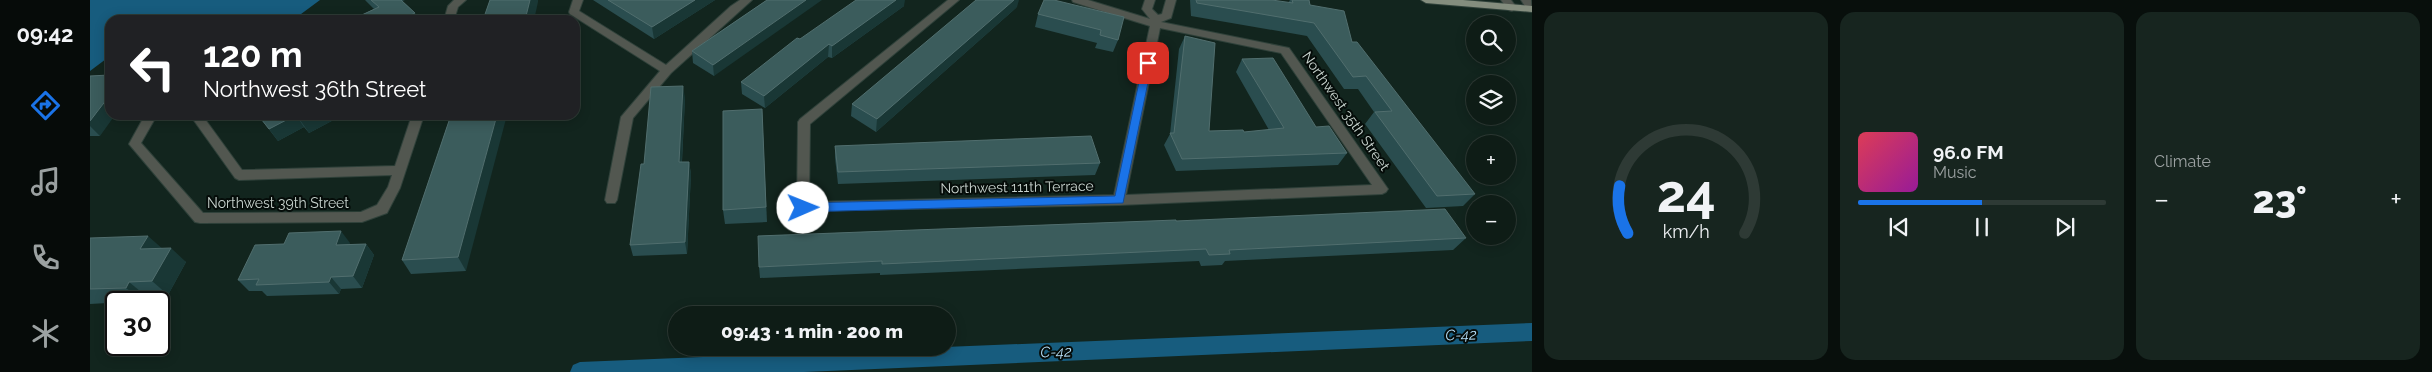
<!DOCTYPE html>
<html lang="en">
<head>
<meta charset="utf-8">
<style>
  body { margin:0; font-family:Raleway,sans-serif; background:#17251f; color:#f1f3f6; height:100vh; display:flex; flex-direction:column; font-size:19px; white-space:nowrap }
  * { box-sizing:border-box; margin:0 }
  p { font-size:16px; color:#9ba1a1 }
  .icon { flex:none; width:28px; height:28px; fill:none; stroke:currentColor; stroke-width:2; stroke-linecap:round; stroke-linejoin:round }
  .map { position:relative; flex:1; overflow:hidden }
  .side { display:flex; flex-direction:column; gap:12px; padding:12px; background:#080f0c; width:900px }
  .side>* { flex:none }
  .banner { position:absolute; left:15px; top:15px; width:475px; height:105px; border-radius:15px; box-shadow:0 2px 12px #0003,0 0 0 1px #2e3a35; background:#202124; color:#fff; overflow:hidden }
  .tools { position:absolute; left:1376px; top:15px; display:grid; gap:10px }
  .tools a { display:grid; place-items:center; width:50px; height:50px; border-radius:50%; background:#0e1c16; box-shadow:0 2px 12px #0003,0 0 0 1px #2e3a35; font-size:25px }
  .speed { position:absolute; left:15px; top:291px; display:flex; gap:10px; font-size:25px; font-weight:700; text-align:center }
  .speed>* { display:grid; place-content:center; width:65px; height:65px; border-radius:50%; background:#0e1c16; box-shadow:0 2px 12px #0003,0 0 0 1px #2e3a35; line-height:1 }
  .speed .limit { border:2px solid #111; border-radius:8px; background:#fff; color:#111 }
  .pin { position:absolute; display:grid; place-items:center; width:42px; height:42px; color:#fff; margin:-21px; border-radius:10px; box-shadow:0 2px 8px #0006 }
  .me { position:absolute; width:55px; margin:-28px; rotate:89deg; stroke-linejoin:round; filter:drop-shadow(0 0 4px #0008) }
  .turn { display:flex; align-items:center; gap:18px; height:105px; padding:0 15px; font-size:22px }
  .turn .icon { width:65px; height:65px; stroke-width:2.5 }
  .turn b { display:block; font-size:35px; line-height:42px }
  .big { font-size:38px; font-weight:800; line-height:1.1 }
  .side .tile { flex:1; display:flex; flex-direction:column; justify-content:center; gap:8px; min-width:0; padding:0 18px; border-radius:15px; background:#17251f }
  .side .dial { align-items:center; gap:0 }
  .dial svg { height:130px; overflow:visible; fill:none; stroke:#2e3a35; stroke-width:7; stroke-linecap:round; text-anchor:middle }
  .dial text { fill:#f1f3f6; stroke:none }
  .song { display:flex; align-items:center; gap:15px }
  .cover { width:60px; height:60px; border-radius:8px; background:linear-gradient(135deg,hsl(350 70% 55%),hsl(300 70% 35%)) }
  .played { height:5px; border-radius:2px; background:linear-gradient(90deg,#1a73e8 50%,#2e3a35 50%) }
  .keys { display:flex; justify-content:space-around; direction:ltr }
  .heat { display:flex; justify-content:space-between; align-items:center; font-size:28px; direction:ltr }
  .side .tiles { flex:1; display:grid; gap:12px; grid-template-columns:repeat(3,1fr) }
  .trip { position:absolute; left:578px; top:306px; width:288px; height:50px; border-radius:25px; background:#0e1c16; box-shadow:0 2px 12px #0003,0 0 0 1px #2e3a35; font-weight:800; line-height:50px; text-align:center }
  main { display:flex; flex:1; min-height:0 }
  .tabs { display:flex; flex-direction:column; width:90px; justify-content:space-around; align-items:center; background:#060b09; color:#9ba1a1 }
  .tabs .icon { width:35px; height:35px }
  .tabs .on { color:#1a73e8 }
  .tabs b { font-size:22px; color:#f1f3f6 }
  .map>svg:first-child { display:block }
  .water { fill:#175c7e }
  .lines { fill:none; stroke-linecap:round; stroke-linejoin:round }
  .canal { fill:#175c7e; fill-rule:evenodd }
  .minor-casing { stroke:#2f413a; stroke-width:2 }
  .major-casing { stroke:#2f413a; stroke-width:2 }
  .minor { fill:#525750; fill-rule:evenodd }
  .major { fill:#848d7e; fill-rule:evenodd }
  .wall { fill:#2a4d4f }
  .shaded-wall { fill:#193735 }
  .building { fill:#3b5c5c; stroke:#516e6e }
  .route { fill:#1a73e8; stroke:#114b97 }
  .labels { text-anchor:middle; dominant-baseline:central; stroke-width:4; stroke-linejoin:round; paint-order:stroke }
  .street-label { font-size:14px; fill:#c9d4cf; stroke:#050c09 }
  .water-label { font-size:15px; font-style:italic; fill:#b1daf3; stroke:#050c09 }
</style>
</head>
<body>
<main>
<nav class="tabs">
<b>09:42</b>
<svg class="icon on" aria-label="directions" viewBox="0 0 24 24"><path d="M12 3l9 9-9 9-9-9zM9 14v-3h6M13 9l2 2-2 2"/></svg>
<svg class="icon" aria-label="music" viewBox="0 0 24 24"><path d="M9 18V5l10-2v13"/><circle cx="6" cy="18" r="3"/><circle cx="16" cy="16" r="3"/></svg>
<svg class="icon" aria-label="phone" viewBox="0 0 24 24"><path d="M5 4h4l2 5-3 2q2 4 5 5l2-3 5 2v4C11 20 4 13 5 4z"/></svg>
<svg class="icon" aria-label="climate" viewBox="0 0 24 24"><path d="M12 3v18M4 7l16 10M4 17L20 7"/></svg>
</nav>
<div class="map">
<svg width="1442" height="372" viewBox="0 0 1442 372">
  <rect width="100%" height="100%" fill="#12251e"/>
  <polygon class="water" points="0,0 230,0 207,17 170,20 20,20 20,56 0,71"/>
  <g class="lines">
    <polygon class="canal" points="1442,323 1442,341 714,372 480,372 483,365 490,362"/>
    <defs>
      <g id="minor">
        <polygon points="364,0 376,0 368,7 364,20 354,20 358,6"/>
        <polygon points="483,0 493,0 489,11 576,65 641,6 650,0 662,0 581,73 543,118 527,200 525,203 517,203 515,200 531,117 570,71 480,14 479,12"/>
        <path d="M 858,0 L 869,0 L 720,124 L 719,202 L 1024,195 L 1060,26 L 983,2 L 982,0 L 998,0 L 1060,19 L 1052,9 L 1055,0 L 1065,0 L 1062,9 L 1068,15 L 1072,14 L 1076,0 L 1086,0 L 1081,18 L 1071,22 L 1199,48 L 1298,189 L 1296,192 L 1292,194 L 1029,205 L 708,211 L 707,207 L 708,122 L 710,119 ZM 1070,28 L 1191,53 L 1282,185 L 1036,195 Z"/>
        <polygon points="1411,0 1421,0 1427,8 1422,11 1418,10"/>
        <polygon points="1431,0 1441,0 1442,12 1438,11"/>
        <polygon points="55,115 67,115 51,143 113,213 271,212 287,205 298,187 302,175 149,180 145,178 100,115 112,115 152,170 305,166 322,115 334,115 310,188 297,213 272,222 110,223 105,222 39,144"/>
      </g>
      <polygon id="major" points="1331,0 1373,0 1442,6 1442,12 1336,3"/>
    </defs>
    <use href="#minor" class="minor-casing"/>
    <use href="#major" class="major-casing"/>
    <use href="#minor" class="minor"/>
    <use href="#major" class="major"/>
  </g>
  <g class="wall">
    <polygon points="275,0 315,0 312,1 325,13 328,20 261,20 284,9"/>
    <polygon points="503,0 625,0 564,39"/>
    <polygon points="677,0 624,76 603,63 602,51"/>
    <polygon points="964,0 1028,40 1023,52 1005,48 1007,43 945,27 948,14"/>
    <polygon points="1100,0 1182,0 1198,3 1200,0 1219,0 1220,5 1262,42 1385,194 1373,206 1336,208 1275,124 1284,112 1268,89 1254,89 1217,36 1101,16"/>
    <polygon points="814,1 814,6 742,58 738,57 675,108 652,94 651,82 710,39"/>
    <polygon points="927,7 786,132 761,116 762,104"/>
    <polygon points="1095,36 1119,131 1154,132 1179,130 1146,72 1152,59 1226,127 1257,153 1248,165 1086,171 1074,145 1080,134 1089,49"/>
    <polygon points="0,76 10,136 0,136"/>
    <polygon points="595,98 592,162 599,162 601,174 597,254 543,256 540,245 554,164"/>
    <polygon points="672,109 677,222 635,224 633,210"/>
    <polygon points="168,115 253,115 219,133 214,127 188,141"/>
    <polygon points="361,115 376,271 321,274 312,260"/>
    <polygon points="745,146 1010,163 1005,175 748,184 745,158"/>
    <polygon points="1086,221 1376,238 1363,250 1135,261 1132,265 1111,266 1109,261 790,275 790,273 670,278 669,267"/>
    <polygon points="0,238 72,248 96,262 78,295 56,296 53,301 0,304"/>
    <polygon points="260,243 259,244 276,244 284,255 272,288 251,289 249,294 177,296 172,291 159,291 148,280"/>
  </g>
  <g class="shaded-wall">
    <polygon points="440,0 448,0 448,2 444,20 435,20"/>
    <polygon points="605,0 625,0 564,39 562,27"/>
    <polygon points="716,0 732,0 624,76 623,65"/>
    <polygon points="806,0 815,0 814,6 742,58 742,46"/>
    <polygon points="924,0 929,0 927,7 786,132 787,119"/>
    <polygon points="325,13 328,20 310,20"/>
    <polygon points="739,44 738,57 675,108 674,96"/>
    <polygon points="593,86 595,98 591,174 589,162"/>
    <polygon points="20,95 20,115 25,115 10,136 0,126 0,121"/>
    <polygon points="206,115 214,127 188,141 179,129"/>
    <polygon points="221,115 253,115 219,133 210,120"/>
    <polygon points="407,115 417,115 376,271 368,257"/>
    <polygon points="599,162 601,174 597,254 595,242"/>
    <polygon points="251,231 260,243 255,256 246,245"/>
    <polygon points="58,236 74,250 50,249"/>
    <polygon points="276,244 284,255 272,288 263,276"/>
    <polygon points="81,248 96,262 78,295 62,281"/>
    <polygon points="241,277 251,289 249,294 239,282"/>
    <polygon points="39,282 56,296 53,301 36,288"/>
  </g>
  <g class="building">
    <polygon points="281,0 311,0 325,13 310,20 261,20 289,7"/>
    <polygon points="400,0 440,0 435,20 393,20"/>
    <polygon points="518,0 605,0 562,27"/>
    <polygon points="677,0 716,0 623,65 602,51"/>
    <polygon points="766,0 806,0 742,46 739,44 674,96 651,82 707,38 710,39"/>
    <polygon points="886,0 924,0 787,119 762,104"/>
    <polygon points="954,0 964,0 1034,17 1028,40 1010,35 1011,30 948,14"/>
    <polygon points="1106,0 1182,0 1203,3 1202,0 1219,0 1220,5 1254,11 1262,42 1267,42 1385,194 1347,196 1285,112 1302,111 1276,76 1263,77 1224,23 1107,3"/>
    <polygon points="1095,36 1125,43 1119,131 1153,130 1154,132 1194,128 1152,59 1183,58 1226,127 1239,126 1257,153 1092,159 1080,133 1084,133"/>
    <polygon points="20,74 20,95 0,121 0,76 19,75"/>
    <polygon points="593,86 589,162 599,162 595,242 540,245 551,164 554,164 561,87"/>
    <polygon points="672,109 676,207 633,210 633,111"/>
    <polygon points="168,115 206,115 179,129"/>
    <polygon points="206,115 221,115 210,120"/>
    <polygon points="361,115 407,115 368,257 312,260"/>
    <polygon points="1001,136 1010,163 748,172 745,146"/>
    <polygon points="1355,209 1376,238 1139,250 1140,254 1119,255 1116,249 792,264 792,261 669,267 668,236 1086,220 1086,221"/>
    <polygon points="251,231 246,245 276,244 263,276 241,277 239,282 166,285 169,279 148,280 165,245 194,244 199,233"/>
    <polygon points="58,236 50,249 81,248 62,281 39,282 36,288 0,289 0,238"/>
  </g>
  <polygon class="route" points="1058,60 1062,63 1033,203 713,212 707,208 713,203 1025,196 1053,63"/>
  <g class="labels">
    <g class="street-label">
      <text transform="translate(1256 111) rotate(55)">Northwest 35th Street</text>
      <text transform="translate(927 187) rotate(-1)">Northwest 111th Terrace</text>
      <text x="188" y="203">Northwest 39th Street</text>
    </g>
    <g class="water-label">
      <text transform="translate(1371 335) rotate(-2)">C-42</text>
      <text transform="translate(966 352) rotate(-2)">C-42</text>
    </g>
  </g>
</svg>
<div class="tools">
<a><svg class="icon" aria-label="search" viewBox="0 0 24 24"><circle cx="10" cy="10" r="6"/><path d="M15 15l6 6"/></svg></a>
<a><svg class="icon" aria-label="layers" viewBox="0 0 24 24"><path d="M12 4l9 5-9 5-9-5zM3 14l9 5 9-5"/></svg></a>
<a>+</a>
<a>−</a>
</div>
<div class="speed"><div class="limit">30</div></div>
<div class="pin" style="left:1058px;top:63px;background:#d93025"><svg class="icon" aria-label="arrive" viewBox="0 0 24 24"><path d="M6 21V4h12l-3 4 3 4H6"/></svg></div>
<svg class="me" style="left:713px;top:208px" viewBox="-20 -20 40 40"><circle r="19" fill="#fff"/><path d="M0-13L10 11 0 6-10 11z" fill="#1a73e8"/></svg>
<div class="trip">09:43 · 1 min · 200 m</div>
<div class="banner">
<div class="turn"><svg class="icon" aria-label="left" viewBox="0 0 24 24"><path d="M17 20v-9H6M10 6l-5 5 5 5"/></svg><div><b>120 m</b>Northwest 36th Street</div></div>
</div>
</div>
<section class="side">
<div class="tiles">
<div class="tile dial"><svg viewBox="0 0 100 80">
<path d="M14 69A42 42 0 1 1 86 69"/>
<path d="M14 69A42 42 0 0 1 9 40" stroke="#1a73e8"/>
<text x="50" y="56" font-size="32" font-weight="700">24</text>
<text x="50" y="72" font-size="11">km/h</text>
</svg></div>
<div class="tile">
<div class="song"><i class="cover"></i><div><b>96.0 FM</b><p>Music</p></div></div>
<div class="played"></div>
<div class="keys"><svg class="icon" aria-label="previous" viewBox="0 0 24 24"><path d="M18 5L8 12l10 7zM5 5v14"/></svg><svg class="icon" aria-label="pause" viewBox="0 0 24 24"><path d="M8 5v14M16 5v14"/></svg><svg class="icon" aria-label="next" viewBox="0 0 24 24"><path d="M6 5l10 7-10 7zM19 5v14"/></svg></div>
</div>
<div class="tile"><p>Climate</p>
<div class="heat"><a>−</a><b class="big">23°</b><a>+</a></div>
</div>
</div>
</section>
</main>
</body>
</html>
